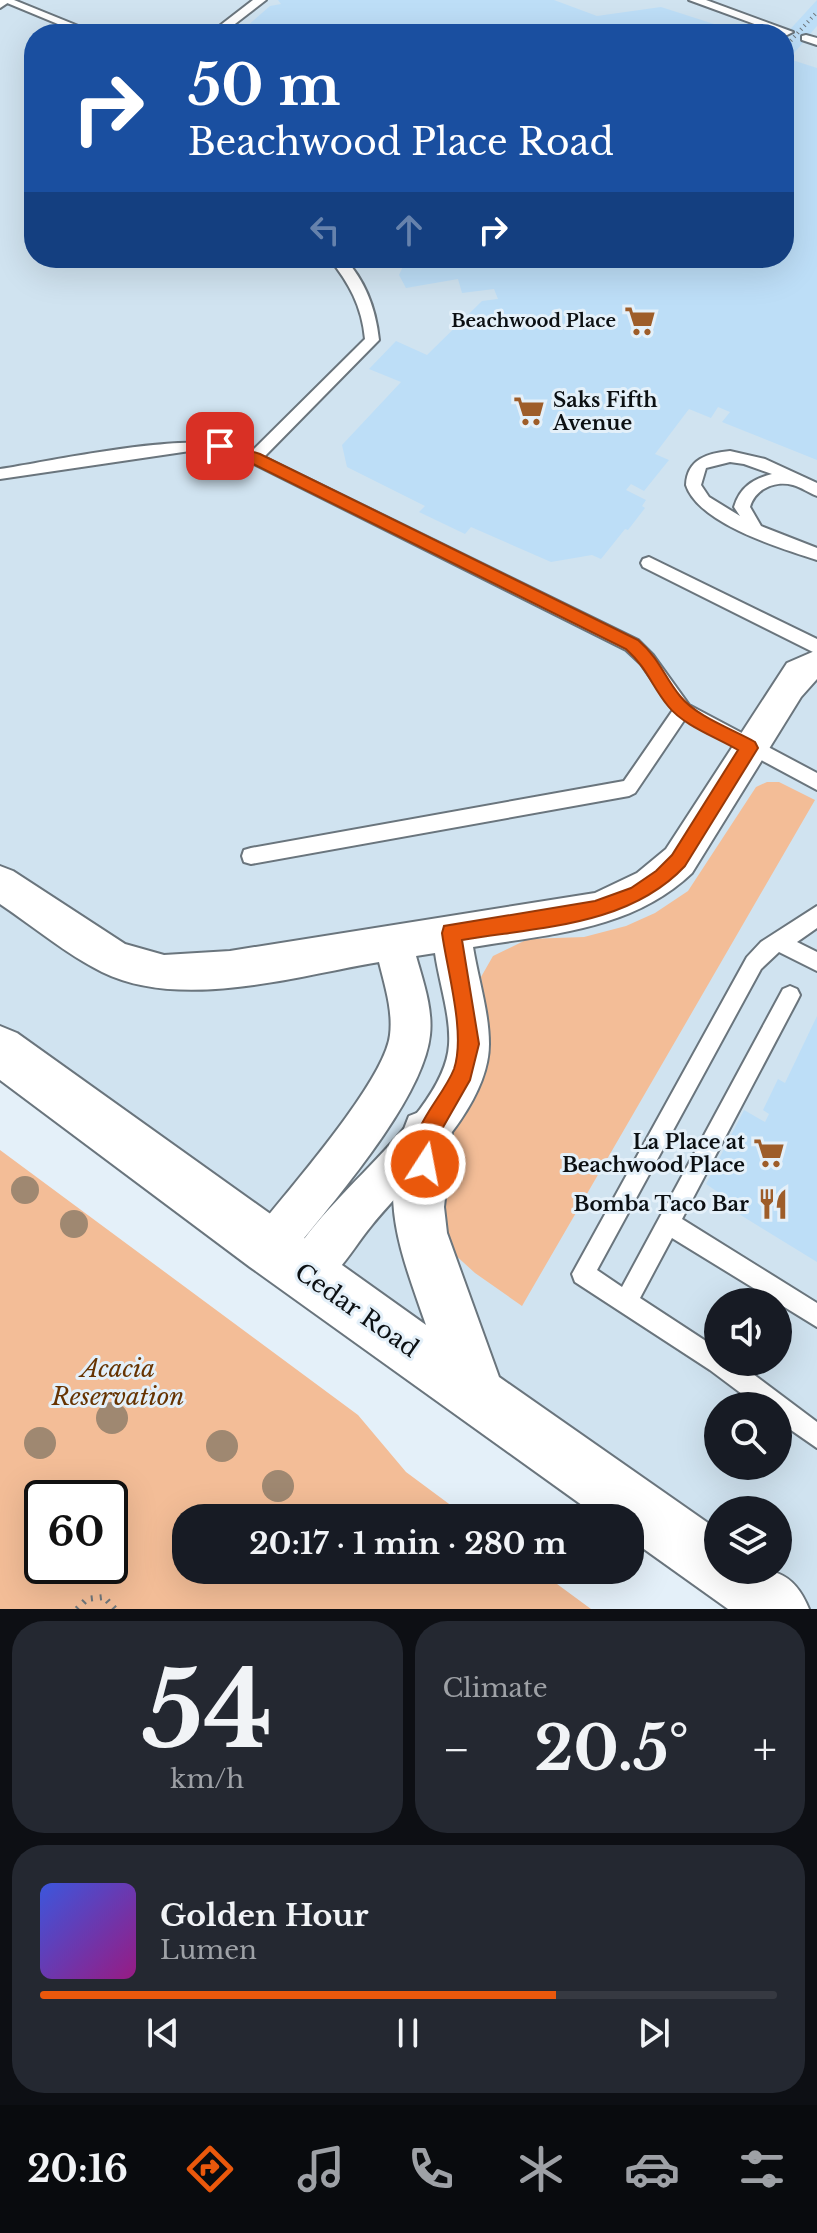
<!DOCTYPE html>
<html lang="en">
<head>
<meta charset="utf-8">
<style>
  body { margin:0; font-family:"Libre Baskerville",serif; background:#242831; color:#f1f3f6; height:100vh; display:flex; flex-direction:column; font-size:30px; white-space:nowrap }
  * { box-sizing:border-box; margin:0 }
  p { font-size:26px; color:#9ea1a6 }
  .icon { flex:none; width:44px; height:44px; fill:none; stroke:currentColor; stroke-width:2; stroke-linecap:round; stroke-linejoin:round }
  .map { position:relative; height:1609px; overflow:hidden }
  .side { display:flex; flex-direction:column; gap:12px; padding:12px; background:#0d0f14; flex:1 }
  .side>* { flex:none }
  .guide { position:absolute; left:24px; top:24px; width:770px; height:244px; border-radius:32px; box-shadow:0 8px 32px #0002; background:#1a4fa0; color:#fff; overflow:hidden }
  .tools { position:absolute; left:704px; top:1288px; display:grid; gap:16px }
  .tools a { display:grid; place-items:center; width:88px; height:88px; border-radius:50%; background:#171b24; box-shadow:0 8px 32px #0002; font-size:40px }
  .speed { position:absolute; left:24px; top:1480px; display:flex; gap:16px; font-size:40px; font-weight:700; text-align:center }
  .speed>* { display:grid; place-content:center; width:104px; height:104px; border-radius:50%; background:#171b24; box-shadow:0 8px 32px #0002; line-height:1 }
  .speed .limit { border:4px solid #111; border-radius:12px; background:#fff; color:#111 }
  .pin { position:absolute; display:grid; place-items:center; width:68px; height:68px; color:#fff; margin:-34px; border-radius:16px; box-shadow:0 4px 12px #0006 }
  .me { position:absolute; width:88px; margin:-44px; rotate:11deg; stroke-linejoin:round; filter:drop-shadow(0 0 6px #0008) }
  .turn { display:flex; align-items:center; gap:28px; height:168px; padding:0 32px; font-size:36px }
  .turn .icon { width:104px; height:104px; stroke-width:2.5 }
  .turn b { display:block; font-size:56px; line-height:68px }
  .lanes { display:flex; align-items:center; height:76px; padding:0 32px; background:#0003; justify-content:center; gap:40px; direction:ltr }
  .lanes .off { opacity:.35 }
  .big { font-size:60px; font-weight:700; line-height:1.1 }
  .side .tile { flex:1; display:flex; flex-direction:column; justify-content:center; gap:12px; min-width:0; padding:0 28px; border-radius:32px; background:#242831 }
  .side .dial { align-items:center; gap:0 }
  .dial b { font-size:104px; line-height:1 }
  .song { display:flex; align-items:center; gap:24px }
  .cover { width:96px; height:96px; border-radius:12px; background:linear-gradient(135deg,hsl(230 70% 55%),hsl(310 70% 35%)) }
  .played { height:8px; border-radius:4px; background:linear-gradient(90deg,#ea580c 70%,#363941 70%) }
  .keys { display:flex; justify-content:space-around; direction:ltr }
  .heat { display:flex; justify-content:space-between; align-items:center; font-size:44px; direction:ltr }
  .side .tiles { flex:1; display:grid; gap:12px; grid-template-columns:1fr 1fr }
  .tile:last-child { grid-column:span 2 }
  .trip { position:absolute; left:172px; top:1504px; width:472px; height:80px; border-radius:32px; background:#171b24; box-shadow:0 8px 32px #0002; font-weight:700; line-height:80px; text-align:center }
  .menu { display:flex; height:128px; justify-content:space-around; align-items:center; background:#090b0e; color:#9ea1a6 }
  .menu .icon { width:56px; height:56px }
  .menu .active { color:#ea580c }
  .menu b { font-size:36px; color:#f1f3f6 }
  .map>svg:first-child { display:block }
  .built { fill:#d0e3f0; fill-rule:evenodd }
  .green { fill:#f3bd97; fill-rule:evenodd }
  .building { fill:#bddef7 }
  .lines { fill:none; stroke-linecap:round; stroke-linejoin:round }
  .lane-casing { stroke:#6a757d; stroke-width:4 }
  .street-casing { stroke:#6a757d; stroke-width:4 }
  .primary-casing { stroke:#6a757d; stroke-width:4 }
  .path { stroke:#6e767b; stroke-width:6; stroke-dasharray:2 7; stroke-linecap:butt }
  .lane { fill:#fff; fill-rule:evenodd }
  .street { fill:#fff; fill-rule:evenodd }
  .primary { fill:#fff; fill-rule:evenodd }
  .path-bridge { stroke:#6e767b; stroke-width:4; stroke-dasharray:1 4; stroke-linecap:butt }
  .tree { fill:#9f8871 }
  .route { fill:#ea580c; stroke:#983908; stroke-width:2 }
  .labels { text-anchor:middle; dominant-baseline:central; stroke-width:6; stroke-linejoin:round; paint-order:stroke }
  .far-poi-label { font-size:18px; font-weight:bold; fill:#0c1013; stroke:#e4f0f9; text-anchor:end }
  .poi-label { font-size:20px; font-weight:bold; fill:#0c1013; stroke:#e4f0f9; text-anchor:end }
  .near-street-label { font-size:24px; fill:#0c1013; stroke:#e4f0f9 }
  .near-park-label { font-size:24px; font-style:italic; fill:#663301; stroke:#e4f0f9 }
</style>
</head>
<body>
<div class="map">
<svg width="817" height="1609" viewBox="0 0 817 1609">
  <rect width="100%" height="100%" fill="#e4f0f9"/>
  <path class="built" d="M 0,0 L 817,0 L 817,1609 L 779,1609 L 724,1570 L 778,1570 L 778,1510 L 718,1510 L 718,1566 L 0,1051 ZM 34,34 L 784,34 L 784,258 L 34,258 ZM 718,1302 L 778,1302 L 778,1362 L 718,1362 ZM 718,1406 L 778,1406 L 778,1466 L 718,1466 Z"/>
  <g class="green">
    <polygon points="767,782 779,782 815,800 522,1306 475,1273 441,1242 438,1146 485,1007 481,977 493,956 528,939 584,937 626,926 655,913 688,891 756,787"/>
    <path d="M 0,1150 L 358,1415 L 406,1472 L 468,1518 L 186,1518 L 186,1570 L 538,1570 L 591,1609 L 0,1609 ZM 42,1498 L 110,1498 L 110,1566 L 42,1566 Z"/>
  </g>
  <g class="building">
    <polygon points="278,0 554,0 597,16 661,7 717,25 723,34 238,34 270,6 281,4"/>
    <polygon points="817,0 817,26 789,59 817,68 817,460 722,422 730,412 718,407 711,418 689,409 655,454 669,460 644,491 631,484 626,490 646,500 642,506 645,508 628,530 625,529 601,559 592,555 551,562 471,527 465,534 419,512 425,506 347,467 342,445 401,382 369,369 396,341 427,355 482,301 498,299 494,289 462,293 458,279 406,288 399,275 407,258 784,258 784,36"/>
    <polygon points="817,1016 817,1262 721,1203 725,1197 706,1184 744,1110 765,1122 769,1114 763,1110 778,1079 785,1083"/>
  </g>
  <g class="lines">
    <defs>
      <g id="lane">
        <polygon points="0,0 14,0 98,34 82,34"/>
        <polygon points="253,0 266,0 222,34 209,34"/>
        <polygon points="689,0 706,0 793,32 787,35 782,34"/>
        <polygon points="806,35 817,38 817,45 802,40 802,36"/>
        <path d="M 329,258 L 344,258 C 365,280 376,310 379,340 L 264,457 L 638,640 L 653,655 L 689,705 L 817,773 L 817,790 L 685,719 L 635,793 L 629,796 L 251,864 L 244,862 L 242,856 L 244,850 L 251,848 L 624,781 L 673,710 L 641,664 L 626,650 L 232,453 L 190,451 L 0,479 L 0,469 C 58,460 204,427 252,451 L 365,339 C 362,306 349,283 329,258 Z"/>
        <path d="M 730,451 L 765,459 L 817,483 L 817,496 C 809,493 801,487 793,485 C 775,480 755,489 750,507 L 761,526 L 817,548 L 817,560 C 780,548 699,524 686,485 C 687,459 708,453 730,451 ZM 730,462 L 744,464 L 772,474 C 753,479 740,487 734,507 L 740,516 L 709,497 L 701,485 L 706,468 Z"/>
        <polygon points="649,557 817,639 817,654 643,567 641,563 643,559"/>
        <polygon points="817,906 817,928 797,942 817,952 817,971 779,952 761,969 597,1270 622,1287 783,989 790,986 797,989 800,995 797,1001 682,1219 817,1303 817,1327 672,1238 640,1298 718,1349 718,1362 737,1362 817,1422 817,1448 778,1421 778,1406 758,1406 710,1370 575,1282 572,1274 747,957 761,942"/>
      </g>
      <g id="street">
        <polygon points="0,0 12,0 0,8"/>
        <path d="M 817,650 L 817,679 L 801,697 L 692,873 C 632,930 551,934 473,947 C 478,978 489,1012 489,1044 C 489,1110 410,1178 372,1225 C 352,1249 335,1283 306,1295 L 290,1289 L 284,1273 C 314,1201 444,1119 449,1045 C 451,1016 439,982 435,953 L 416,956 C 423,981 433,1009 430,1035 C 423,1102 326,1210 284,1263 L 269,1270 L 254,1263 L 247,1248 L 254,1233 C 286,1193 385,1081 390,1035 C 393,1011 385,986 379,962 C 296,976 181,1011 102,972 C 66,954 33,926 0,904 L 0,866 L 13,871 L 125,944 L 164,955 L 230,951 L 595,893 L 637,873 L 666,849 L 787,663 Z"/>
      </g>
      <path id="primary" d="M 0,1026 L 17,1033 L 426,1325 C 400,1250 376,1195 409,1116 L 427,1109 L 445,1116 L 452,1134 L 444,1207 L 447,1233 L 499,1377 L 718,1530 L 718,1570 C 762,1570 790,1562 809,1609 L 728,1609 L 630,1539 L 630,1518 L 600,1518 L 250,1267 L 0,1080 Z"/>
    </defs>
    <use href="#lane" class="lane-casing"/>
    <use href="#street" class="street-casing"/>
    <use href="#primary" class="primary-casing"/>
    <polyline class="path" points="77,1609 87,1599 104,1597 115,1609"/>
    <use href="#lane" class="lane"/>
    <use href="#street" class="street"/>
    <use href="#primary" class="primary"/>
    <polyline class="path-bridge" points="784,48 817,12"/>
  </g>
  <g class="tree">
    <circle cx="25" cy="1190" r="14"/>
    <circle cx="74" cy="1224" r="14"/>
    <circle cx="112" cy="1418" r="16"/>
    <circle cx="40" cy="1443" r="16"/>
    <circle cx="222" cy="1446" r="16"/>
    <circle cx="278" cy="1486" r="16"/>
  </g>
  <path class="route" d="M 220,441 L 260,454 L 638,640 C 660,659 663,675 680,696 C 697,717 732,729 755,742 L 758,748 L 685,866 C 629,926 539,927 462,940 L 479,1044 L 470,1080 L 438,1136 L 433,1172 L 425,1175 L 417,1172 C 401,1133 441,1102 454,1069 C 466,1034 447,970 442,933 L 444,926 L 595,901 L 631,888 L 656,871 L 672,855 L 738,750 C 716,737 684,726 668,706 C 651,685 648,669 626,649 L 249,462 L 214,450 L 212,446 Z"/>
  <defs>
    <symbol id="supermarket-bare" viewBox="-9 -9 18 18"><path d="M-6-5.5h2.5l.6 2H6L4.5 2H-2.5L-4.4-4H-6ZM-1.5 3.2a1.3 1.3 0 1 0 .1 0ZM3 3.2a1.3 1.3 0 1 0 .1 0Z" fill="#9e5d29" stroke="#e4f0f9" stroke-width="2.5" paint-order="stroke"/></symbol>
    <symbol id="restaurant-bare" viewBox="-9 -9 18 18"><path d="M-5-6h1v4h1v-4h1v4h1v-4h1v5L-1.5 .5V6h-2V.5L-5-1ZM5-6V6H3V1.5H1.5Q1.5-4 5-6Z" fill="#9e5d29" stroke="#e4f0f9" stroke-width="2.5" paint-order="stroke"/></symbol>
  </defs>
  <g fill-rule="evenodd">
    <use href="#supermarket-bare" x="618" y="299" width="44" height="44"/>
    <use href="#supermarket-bare" x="507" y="389" width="44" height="44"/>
    <use href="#supermarket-bare" x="747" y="1131" width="44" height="44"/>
    <use href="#restaurant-bare" x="751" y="1182" width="44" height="44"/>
  </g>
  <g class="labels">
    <g class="far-poi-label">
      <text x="616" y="321">Beachwood Place</text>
    </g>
    <g class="poi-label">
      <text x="553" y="400" text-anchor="start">Saks Fifth<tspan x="553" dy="23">Avenue</tspan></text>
      <text x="745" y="1142">La Place at<tspan x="745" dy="23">Beachwood Place</tspan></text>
      <text x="749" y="1204">Bomba Taco Bar</text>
    </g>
    <g class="near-street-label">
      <text transform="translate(357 1310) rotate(35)">Cedar Road</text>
    </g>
    <g class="near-park-label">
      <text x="118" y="1368">Acacia<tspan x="118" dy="28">Reservation</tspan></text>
    </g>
  </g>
</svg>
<div class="tools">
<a><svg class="icon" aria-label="sound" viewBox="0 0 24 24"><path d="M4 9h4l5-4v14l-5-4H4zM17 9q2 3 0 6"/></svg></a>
<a><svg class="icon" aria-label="search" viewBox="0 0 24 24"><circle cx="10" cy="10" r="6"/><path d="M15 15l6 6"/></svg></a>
<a><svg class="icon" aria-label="layers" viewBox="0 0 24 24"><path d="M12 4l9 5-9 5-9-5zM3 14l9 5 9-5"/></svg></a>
</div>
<div class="speed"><div class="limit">60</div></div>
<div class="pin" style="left:220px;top:446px;background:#d93025"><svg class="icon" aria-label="arrive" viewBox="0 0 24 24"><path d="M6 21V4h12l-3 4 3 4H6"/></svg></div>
<svg class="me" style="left:425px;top:1164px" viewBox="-20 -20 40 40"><circle r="17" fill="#ea580c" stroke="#fff" stroke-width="3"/><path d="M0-11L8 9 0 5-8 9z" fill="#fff"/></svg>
<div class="trip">20:17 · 1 min · 280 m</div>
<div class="guide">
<div class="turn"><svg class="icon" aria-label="right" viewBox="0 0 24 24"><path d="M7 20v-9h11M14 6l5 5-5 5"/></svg><div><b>50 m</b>Beachwood Place Road</div></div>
<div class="lanes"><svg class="icon off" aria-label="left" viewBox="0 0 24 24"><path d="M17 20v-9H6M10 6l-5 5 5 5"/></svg><svg class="icon off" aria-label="ahead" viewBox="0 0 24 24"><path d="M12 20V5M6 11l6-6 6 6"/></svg><svg class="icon" aria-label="right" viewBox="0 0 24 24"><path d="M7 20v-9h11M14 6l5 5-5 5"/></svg></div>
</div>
</div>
<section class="side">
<div class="tiles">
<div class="tile dial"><b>54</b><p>km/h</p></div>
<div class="tile"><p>Climate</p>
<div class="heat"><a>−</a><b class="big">20.5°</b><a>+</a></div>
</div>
<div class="tile">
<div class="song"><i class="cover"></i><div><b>Golden Hour</b><p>Lumen</p></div></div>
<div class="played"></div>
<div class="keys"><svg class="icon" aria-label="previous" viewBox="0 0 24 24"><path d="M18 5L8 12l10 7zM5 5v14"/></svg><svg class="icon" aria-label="pause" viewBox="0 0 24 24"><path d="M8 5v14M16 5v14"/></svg><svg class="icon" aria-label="next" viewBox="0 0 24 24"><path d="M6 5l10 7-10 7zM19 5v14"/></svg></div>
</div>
</div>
</section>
<nav class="menu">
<b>20:16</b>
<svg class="icon active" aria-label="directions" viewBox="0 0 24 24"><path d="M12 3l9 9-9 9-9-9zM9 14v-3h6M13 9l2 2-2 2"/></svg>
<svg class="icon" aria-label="music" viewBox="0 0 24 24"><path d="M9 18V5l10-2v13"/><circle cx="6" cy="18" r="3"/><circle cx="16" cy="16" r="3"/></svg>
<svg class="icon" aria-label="phone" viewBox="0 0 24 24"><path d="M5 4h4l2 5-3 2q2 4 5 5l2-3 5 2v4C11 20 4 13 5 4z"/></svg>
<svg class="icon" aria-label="climate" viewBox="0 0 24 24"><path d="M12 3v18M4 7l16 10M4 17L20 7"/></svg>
<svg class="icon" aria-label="car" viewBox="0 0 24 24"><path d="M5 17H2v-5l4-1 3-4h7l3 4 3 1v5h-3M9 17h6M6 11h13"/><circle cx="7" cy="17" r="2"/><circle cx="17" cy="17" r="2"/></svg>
<svg class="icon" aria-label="filters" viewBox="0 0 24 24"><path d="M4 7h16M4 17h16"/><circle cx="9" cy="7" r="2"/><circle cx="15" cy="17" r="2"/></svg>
</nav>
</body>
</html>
